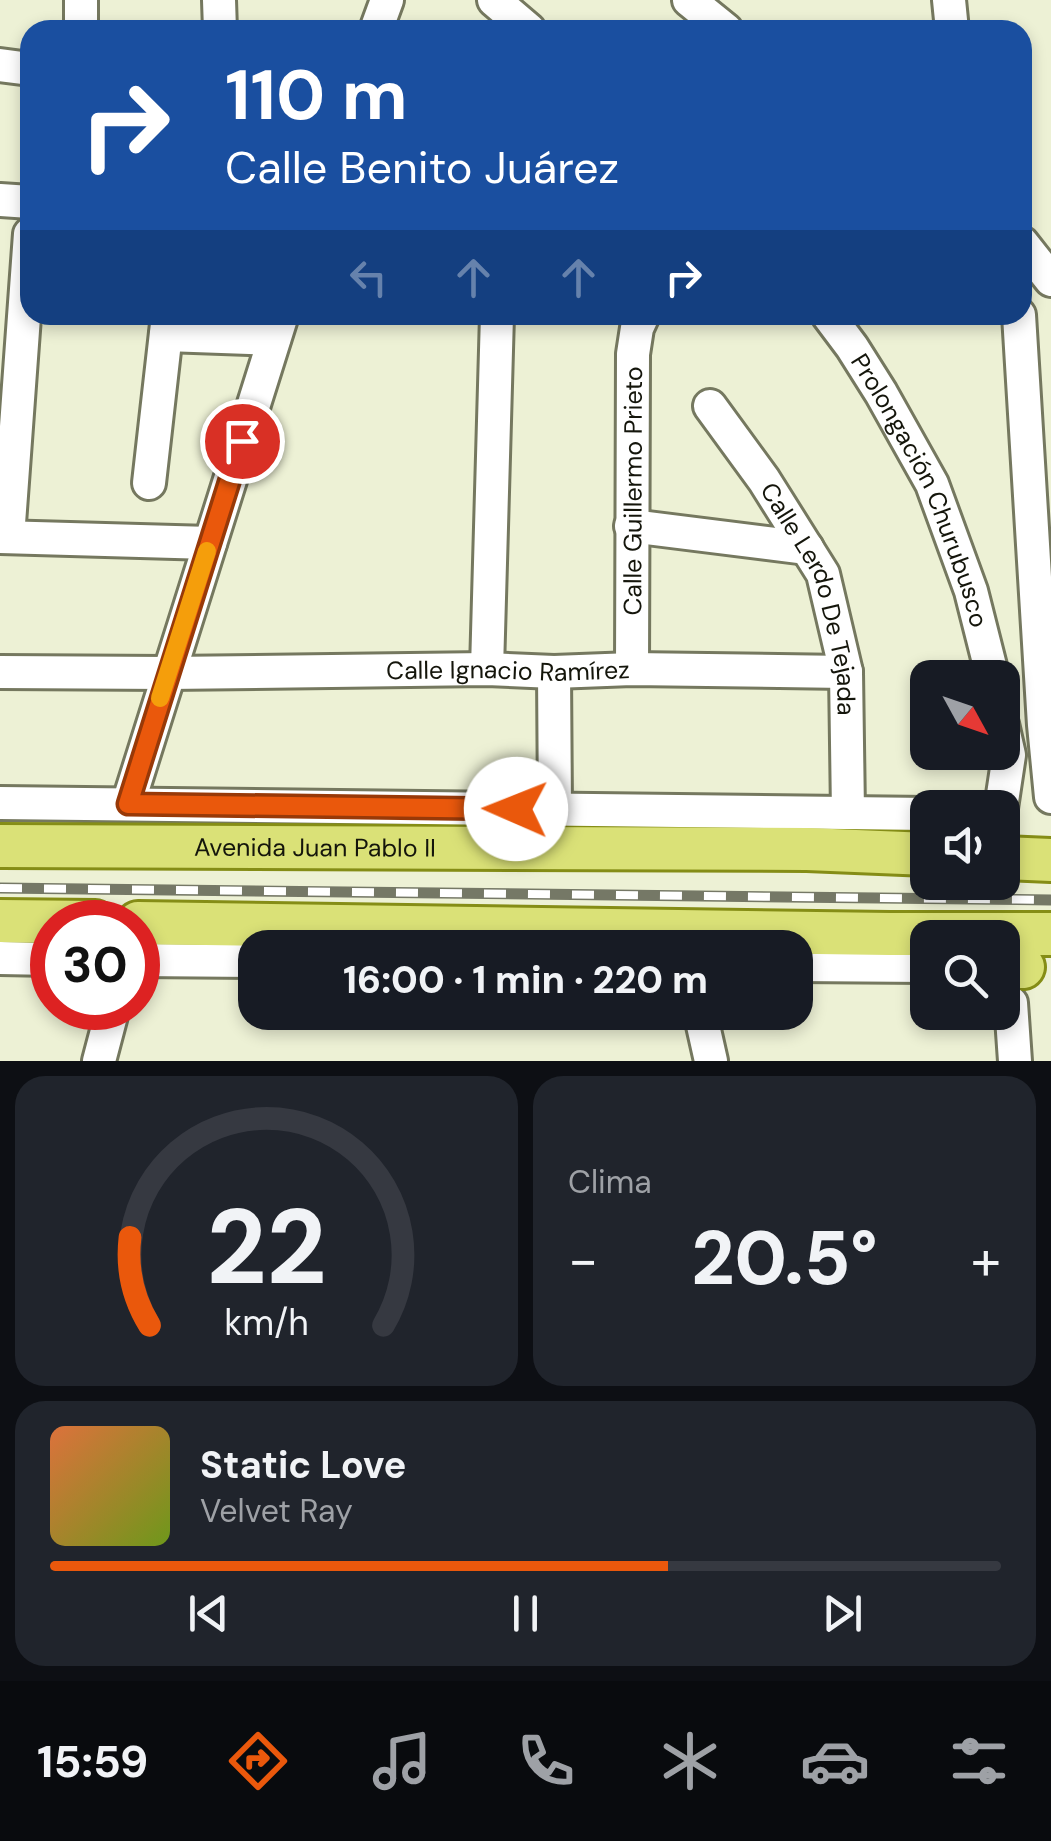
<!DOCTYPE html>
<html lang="es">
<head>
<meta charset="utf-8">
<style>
  body { margin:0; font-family:"DM Sans",sans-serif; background:#20242c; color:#f1f3f6; height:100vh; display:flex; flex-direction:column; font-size:38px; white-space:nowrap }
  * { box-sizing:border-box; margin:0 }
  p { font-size:32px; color:#9ea1a6 }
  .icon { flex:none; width:55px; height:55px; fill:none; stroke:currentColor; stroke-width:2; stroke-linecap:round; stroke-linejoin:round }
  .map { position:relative; height:1061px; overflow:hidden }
  .drawer { display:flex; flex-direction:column; gap:15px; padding:15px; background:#0d0f14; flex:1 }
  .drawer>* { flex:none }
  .banner { position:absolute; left:20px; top:20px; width:1012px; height:305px; border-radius:30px; box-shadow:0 5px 15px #0003; background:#1a4fa0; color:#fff; overflow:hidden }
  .needle { width:65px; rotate:130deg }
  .tools { position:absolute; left:910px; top:660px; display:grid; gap:20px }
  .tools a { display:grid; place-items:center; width:110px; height:110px; border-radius:20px; background:#171b24; box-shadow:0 5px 15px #0003; font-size:50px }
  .speed { position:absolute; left:30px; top:900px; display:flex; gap:20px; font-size:50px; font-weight:700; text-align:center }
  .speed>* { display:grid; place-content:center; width:130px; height:130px; border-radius:50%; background:#171b24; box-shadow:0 5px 15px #0003; line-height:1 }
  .speed .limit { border:15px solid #d22; background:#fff; color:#111 }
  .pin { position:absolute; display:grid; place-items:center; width:85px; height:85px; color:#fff; margin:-42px; border:5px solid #fff; border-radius:50%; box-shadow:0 2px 10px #0007 }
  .me { position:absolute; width:110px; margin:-55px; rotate:271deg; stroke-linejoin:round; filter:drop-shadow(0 0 8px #0008) }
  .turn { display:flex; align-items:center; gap:35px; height:210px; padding:0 40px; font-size:45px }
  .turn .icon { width:130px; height:130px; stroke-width:2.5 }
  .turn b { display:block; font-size:70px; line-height:85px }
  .lanes { display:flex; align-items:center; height:95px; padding:0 40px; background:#0003; justify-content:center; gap:50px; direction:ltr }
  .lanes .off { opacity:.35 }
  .big { font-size:75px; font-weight:800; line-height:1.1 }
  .drawer .widget { flex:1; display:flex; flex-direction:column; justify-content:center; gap:15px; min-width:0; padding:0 35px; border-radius:30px; background:#20242c }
  .drawer .dial { align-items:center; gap:0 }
  .dial svg { height:260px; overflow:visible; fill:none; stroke:#363941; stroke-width:7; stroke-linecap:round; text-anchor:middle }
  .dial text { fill:#f1f3f6; stroke:none }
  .song { display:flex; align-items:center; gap:30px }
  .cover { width:120px; height:120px; border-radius:15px; background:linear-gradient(135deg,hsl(20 70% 55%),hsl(80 70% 35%)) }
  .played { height:10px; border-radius:5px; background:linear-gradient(90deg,#ea580c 65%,#363941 65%) }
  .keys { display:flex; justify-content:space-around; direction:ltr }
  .heat { display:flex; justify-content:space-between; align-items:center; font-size:55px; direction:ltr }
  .drawer .tiles { flex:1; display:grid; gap:15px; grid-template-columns:1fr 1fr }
  .widget:last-child { grid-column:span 2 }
  .trip { position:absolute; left:238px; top:930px; width:575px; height:100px; border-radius:30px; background:#171b24; box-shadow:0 5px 15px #0003; font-weight:800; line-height:100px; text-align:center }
  .dock { display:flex; height:160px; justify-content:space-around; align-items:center; background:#090b0e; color:#9ea1a6 }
  .dock .icon { width:70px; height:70px }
  .dock .selected { color:#ea580c }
  .dock b { font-size:45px; color:#f1f3f6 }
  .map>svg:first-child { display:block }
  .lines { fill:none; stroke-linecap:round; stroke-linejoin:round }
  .minor-casing { stroke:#75785f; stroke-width:38 }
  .major-casing { stroke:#858d16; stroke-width:48 }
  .minor { stroke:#fff; stroke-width:32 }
  .major { stroke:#dae177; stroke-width:42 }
  .rail-casing { stroke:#757866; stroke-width:11 }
  .rail { stroke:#fff; stroke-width:8; stroke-dasharray:22; stroke-linecap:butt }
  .route-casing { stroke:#983908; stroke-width:25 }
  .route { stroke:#ea580c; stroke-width:18 }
  .slow { stroke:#f59e0b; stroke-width:18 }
  .labels { text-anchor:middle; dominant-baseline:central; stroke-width:8; stroke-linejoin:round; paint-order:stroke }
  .street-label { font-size:25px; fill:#14150b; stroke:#fff }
</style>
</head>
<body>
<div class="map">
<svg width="1051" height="1061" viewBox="0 0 1051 1061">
  <rect width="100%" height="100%" fill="#edf1d5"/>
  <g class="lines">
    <defs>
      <g id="minor">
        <polyline points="81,0 81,30"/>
        <polyline points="219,0 220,30"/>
        <polyline points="494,0 529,30"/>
        <polyline points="689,0 726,30"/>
        <polyline points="949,0 952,30"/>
        <polyline points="376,30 387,0"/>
        <polyline points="0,65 30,69"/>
        <polyline points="0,200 30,202"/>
        <polyline points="1022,243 1051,280"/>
        <path id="s1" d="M 828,315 L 852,347 L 881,393 L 932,484 L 971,591 L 993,678"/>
        <polyline points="1019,315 1044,725 1051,797"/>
        <polyline points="166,335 274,339"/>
        <path id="s2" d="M 710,406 L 764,480 L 823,574 L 846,672 L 848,813"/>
        <polyline points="149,483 168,315"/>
        <polyline points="631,526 807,548"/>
        <polyline points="0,537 210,543"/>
        <polyline points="8,537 30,234"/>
        <polyline points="487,669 497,315"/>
        <path id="s3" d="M 632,669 L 633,354 L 637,328 L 643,315"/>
        <path id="s4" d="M 0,672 L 168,673 L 487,669 L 554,672 L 632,669 L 846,672"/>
        <polyline points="554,672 555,810"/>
        <polyline points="0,803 928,814"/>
        <polyline points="128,804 282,315"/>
        <polyline points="1001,808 1009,755 1002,724"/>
        <polyline points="0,958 52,959"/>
        <polyline points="138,960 255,961"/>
        <polyline points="795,965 928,966"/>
        <polyline points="1011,1003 1015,1061"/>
        <polyline points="700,1012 711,1061"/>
        <polyline points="99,1061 113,1008"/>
      </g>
      <g id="major">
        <path id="s5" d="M 0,846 L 807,849 L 928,854"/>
        <polyline points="1002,858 1051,860"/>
        <polyline points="0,921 95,922"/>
        <polyline points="138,923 890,934 1051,934"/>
        <polyline points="1002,962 1023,967"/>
      </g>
    </defs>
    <use href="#minor" class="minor-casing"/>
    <use href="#major" class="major-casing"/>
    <use href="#minor" class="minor"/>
    <use href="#major" class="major"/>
    <defs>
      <polyline id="rail" points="0,888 1051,900"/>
    </defs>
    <use href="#rail" class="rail-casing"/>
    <use href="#rail" class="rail"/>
  </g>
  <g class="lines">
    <defs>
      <polyline id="route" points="242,441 128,804 516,809"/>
    </defs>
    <use href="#route" class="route-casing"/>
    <use href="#route" class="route"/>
    <polyline class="slow" points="160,698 207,551"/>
  </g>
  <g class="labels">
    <g class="street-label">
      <text stroke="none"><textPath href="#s3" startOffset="178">Calle Guillermo Prieto</textPath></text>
      <text stroke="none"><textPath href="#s1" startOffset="200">Prolongación Churubusco</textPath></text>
      <text stroke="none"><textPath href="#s2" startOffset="222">Calle Lerdo De Tejada</textPath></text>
      <text stroke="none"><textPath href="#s4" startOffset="508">Calle Ignacio Ramírez</textPath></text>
      <text stroke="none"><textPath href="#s5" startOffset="315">Avenida Juan Pablo II</textPath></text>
    </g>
  </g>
</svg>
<div class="tools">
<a><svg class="needle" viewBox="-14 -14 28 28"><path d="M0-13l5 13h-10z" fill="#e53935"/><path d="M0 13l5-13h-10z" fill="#9ea1a6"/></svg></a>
<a><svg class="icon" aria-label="sound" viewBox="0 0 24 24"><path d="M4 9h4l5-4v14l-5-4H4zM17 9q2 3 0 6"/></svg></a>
<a><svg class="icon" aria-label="search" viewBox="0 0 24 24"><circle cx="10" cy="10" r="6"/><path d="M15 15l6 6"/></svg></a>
</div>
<div class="speed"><div class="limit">30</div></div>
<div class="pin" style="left:242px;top:441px;background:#d93025"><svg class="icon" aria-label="arrive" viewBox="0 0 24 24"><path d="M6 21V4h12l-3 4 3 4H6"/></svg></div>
<svg class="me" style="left:516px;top:809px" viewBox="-20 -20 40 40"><circle r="19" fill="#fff"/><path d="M0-13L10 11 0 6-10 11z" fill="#ea580c"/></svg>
<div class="trip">16:00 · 1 min · 220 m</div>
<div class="banner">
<div class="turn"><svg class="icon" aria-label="right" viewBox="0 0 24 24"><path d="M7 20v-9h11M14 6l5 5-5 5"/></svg><div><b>110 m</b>Calle Benito Juárez</div></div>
<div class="lanes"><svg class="icon off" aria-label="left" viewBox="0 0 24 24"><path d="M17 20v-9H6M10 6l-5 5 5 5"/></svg><svg class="icon off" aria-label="ahead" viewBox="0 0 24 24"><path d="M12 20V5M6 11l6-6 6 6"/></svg><svg class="icon off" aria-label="ahead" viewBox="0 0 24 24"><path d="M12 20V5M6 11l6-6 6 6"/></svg><svg class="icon" aria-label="right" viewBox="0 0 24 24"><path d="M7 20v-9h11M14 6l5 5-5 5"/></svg></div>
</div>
</div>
<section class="drawer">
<div class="tiles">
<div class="widget dial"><svg viewBox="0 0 100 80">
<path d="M14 69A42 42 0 1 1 86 69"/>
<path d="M14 69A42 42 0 0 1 8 42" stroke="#ea580c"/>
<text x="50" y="56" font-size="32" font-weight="700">22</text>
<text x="50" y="72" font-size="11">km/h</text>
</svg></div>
<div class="widget"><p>Clima</p>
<div class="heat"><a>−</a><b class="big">20.5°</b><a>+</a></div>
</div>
<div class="widget">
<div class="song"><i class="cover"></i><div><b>Static Love</b><p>Velvet Ray</p></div></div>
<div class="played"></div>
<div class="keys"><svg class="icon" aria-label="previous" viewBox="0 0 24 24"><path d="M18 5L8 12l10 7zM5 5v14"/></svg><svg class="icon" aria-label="pause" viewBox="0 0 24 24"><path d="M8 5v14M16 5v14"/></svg><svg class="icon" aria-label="next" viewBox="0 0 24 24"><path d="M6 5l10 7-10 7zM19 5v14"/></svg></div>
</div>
</div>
</section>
<nav class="dock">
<b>15:59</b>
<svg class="icon selected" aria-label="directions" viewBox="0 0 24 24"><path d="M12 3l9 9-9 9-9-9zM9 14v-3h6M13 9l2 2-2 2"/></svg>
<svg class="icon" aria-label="music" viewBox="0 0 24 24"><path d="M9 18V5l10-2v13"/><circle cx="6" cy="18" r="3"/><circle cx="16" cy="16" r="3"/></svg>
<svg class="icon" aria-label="phone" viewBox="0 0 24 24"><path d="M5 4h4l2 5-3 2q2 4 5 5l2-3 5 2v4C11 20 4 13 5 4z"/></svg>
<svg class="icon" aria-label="climate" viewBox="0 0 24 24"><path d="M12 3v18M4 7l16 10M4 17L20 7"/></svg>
<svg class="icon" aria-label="car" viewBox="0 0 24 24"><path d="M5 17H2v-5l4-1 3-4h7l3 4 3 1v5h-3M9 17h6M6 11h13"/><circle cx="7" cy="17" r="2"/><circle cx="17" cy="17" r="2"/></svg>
<svg class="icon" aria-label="filters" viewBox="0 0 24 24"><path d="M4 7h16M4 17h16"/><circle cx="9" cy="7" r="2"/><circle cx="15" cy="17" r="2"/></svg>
</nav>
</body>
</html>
